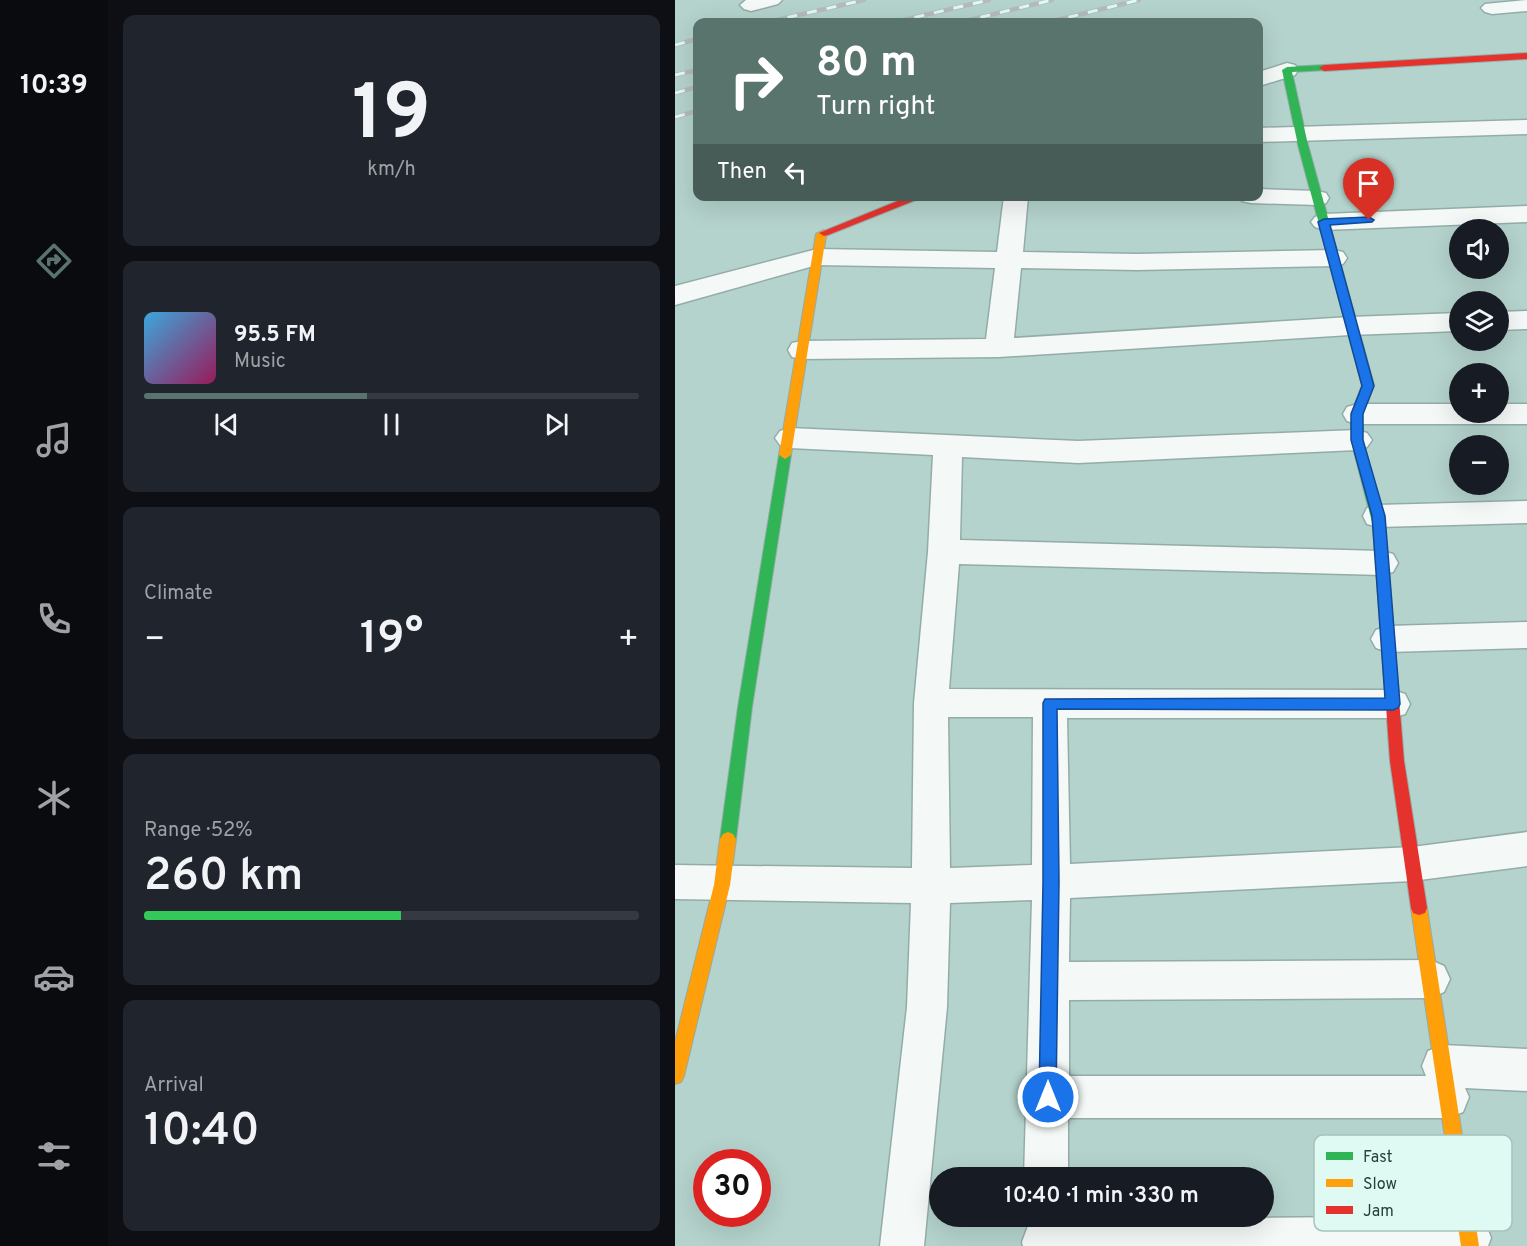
<!DOCTYPE html>
<html lang="en">
<head>
<meta charset="utf-8">
<style>
  body { margin:0; font-family:Overpass,sans-serif; background:#20242c; color:#f1f3f6; height:100vh; display:flex; flex-direction:column; font-size:22px; white-space:nowrap }
  * { box-sizing:border-box; margin:0 }
  p { font-size:20px; color:#9ea1a6 }
  .icon { flex:none; width:33px; height:33px; fill:none; stroke:currentColor; stroke-width:2; stroke-linecap:round; stroke-linejoin:round }
  .map { position:relative; flex:1; overflow:hidden }
  .sheet { display:flex; flex-direction:column; gap:15px; padding:15px; background:#0d0f14; width:567px }
  .sheet>* { flex:none }
  .hud { position:absolute; left:18px; top:18px; width:570px; height:183px; border-radius:12px; box-shadow:0 6px 24px #0002; background:#59736d; color:#fff; overflow:hidden }
  .fabs { position:absolute; left:774px; top:219px; display:grid; gap:12px }
  .fabs a { display:grid; place-items:center; width:60px; height:60px; border-radius:50%; background:#171b24; box-shadow:0 6px 24px #0002; font-size:30px }
  .speed { position:absolute; left:18px; top:1149px; display:flex; gap:12px; font-size:30px; font-weight:700; text-align:center }
  .speed>* { display:grid; place-content:center; width:78px; height:78px; border-radius:50%; background:#171b24; box-shadow:0 6px 24px #0002; line-height:1 }
  .speed .limit { border:9px solid #d22; background:#fff; color:#111 }
  .pin { position:absolute; display:grid; place-items:center; width:51px; height:51px; color:#fff; margin:-62px -26px; border-radius:50% 50% 50% 0; rotate:-45deg; box-shadow:0 0 6px #0007 }
  .pin .icon { rotate:45deg }
  .me { position:absolute; width:66px; margin:-33px; rotate:0deg; stroke-linejoin:round; filter:drop-shadow(0 0 4px #0008) }
  .turn { display:flex; align-items:center; gap:21px; height:126px; padding:0 24px; font-size:27px }
  .turn .icon { width:78px; height:78px; stroke-width:2.5 }
  .turn b { display:block; font-size:42px; line-height:51px }
  .then { display:flex; align-items:center; height:57px; padding:0 24px; background:#0003; gap:12px; font-size:22px }
  .big { font-size:45px; font-weight:600; line-height:1.1 }
  .sheet .tile { flex:1; display:flex; flex-direction:column; justify-content:center; gap:9px; min-width:0; padding:0 21px; border-radius:12px; background:#20242c }
  .sheet .dial { align-items:center; gap:0 }
  .dial b { font-size:78px; line-height:1 }
  .song { display:flex; align-items:center; gap:18px }
  .cover { width:72px; height:72px; border-radius:9px; background:linear-gradient(135deg,hsl(200 70% 55%),hsl(330 70% 35%)) }
  .played { height:6px; border-radius:3px; background:linear-gradient(90deg,#59736d 45%,#363941 45%) }
  .keys { display:flex; justify-content:space-around; direction:ltr }
  .heat { display:flex; justify-content:space-between; align-items:center; font-size:33px; direction:ltr }
  .charge { height:9px; border-radius:4px; background:linear-gradient(90deg,#34c759 52%,#363941 0) }
  .trip { position:absolute; left:254px; top:1167px; width:345px; height:60px; border-radius:30px; background:#171b24; box-shadow:0 6px 24px #0002; font-weight:600; line-height:60px; text-align:center }
  main { display:flex; flex:1; min-height:0 }
  .tab-bar { display:flex; flex-direction:column; width:108px; justify-content:space-around; align-items:center; background:#090b0e; color:#9ea1a6 }
  .tab-bar .icon { width:42px; height:42px }
  .tab-bar .selected { color:#59736d }
  .tab-bar b { font-size:27px; color:#f1f3f6 }
  .map>svg:first-child { display:block }
  .lines { fill:none; stroke-linecap:round; stroke-linejoin:round }
  .street-casing { stroke:#94aca7; stroke-width:3 }
  .fast-casing { stroke:#94aca7; stroke-width:2 }
  .slow-casing { stroke:#94aca7; stroke-width:2 }
  .jam-casing { stroke:#94aca7; stroke-width:2 }
  .street { fill:#f4f8f7; fill-rule:evenodd }
  .fast { fill:#30b455; fill-rule:evenodd }
  .slow { fill:#ff9f0a; fill-rule:evenodd }
  .jam { fill:#e5322d; fill-rule:evenodd }
  .rail-casing { stroke:#b4bbba; stroke-width:4.5 }
  .rail { stroke:#defaf3; stroke-width:3; stroke-dasharray:10; stroke-linecap:butt }
  .route { fill:#1a73e8; stroke:#114b97; stroke-width:1.5 }
  .key { fill:#defaf3; stroke:#a7c2bc; stroke-width:1.5 }
  .key-label { font-size:16px; fill:#283f3a }
</style>
</head>
<body>
<main>
<nav class="tab-bar">
<b>10:39</b>
<svg class="icon selected" aria-label="directions" viewBox="0 0 24 24"><path d="M12 3l9 9-9 9-9-9zM9 14v-3h6M13 9l2 2-2 2"/></svg>
<svg class="icon" aria-label="music" viewBox="0 0 24 24"><path d="M9 18V5l10-2v13"/><circle cx="6" cy="18" r="3"/><circle cx="16" cy="16" r="3"/></svg>
<svg class="icon" aria-label="phone" viewBox="0 0 24 24"><path d="M5 4h4l2 5-3 2q2 4 5 5l2-3 5 2v4C11 20 4 13 5 4z"/></svg>
<svg class="icon" aria-label="climate" viewBox="0 0 24 24"><path d="M12 3v18M4 7l16 10M4 17L20 7"/></svg>
<svg class="icon" aria-label="car" viewBox="0 0 24 24"><path d="M5 17H2v-5l4-1 3-4h7l3 4 3 1v5h-3M9 17h6M6 11h13"/><circle cx="7" cy="17" r="2"/><circle cx="17" cy="17" r="2"/></svg>
<svg class="icon" aria-label="filters" viewBox="0 0 24 24"><path d="M4 7h16M4 17h16"/><circle cx="9" cy="7" r="2"/><circle cx="15" cy="17" r="2"/></svg>
</nav>
<section class="sheet">
<div class="tile dial"><b>19</b><p>km/h</p></div>
<div class="tile">
<div class="song"><i class="cover"></i><div><b>95.5 FM</b><p>Music</p></div></div>
<div class="played"></div>
<div class="keys"><svg class="icon" aria-label="previous" viewBox="0 0 24 24"><path d="M18 5L8 12l10 7zM5 5v14"/></svg><svg class="icon" aria-label="pause" viewBox="0 0 24 24"><path d="M8 5v14M16 5v14"/></svg><svg class="icon" aria-label="next" viewBox="0 0 24 24"><path d="M6 5l10 7-10 7zM19 5v14"/></svg></div>
</div>
<div class="tile"><p>Climate</p>
<div class="heat"><a>−</a><b class="big">19°</b><a>+</a></div>
</div>
<div class="tile"><p>Range · 52%</p><b class="big">260 km</b><div class="charge"></div></div>
<div class="tile"><p>Arrival</p><b class="big">10:40</b></div>
</section>
<div class="map">
<svg width="852" height="1246" viewBox="0 0 852 1246">
  <rect width="100%" height="100%" fill="#b4d3cc"/>
  <g class="lines">
    <defs>
      <g id="street">
        <polygon points="107,0 103,4 76,11 69,9 65,5 71,0"/>
        <polygon points="852,0 852,11 817,14 810,12 806,8 810,4"/>
        <polygon points="612,63 620,65 623,70 620,75 584,86 584,72"/>
        <polygon points="852,120 852,134 584,142 584,128"/>
        <polygon points="584,189 642,191 651,193 654,198 651,203 642,205 576,203 567,201 564,196 584,196"/>
        <polygon points="329,196 353,196 348,252 462,254 659,250 668,252 672,258 668,264 659,266 462,270 346,268 339,338 675,317 784,313 784,331 675,335 324,357 127,359 117,357 113,350 117,343 127,341 311,339 320,268 142,265 0,305 0,286 142,249 322,252"/>
        <polygon points="852,206 852,222 649,230 640,227 636,222 640,217 649,214"/>
        <polygon points="852,311 852,329 824,330 824,312"/>
        <polygon points="682,404 784,404 784,412 824,412 824,404 852,404 852,424 682,424 672,421 668,414 672,407"/>
        <path d="M 115,428 L 403,441 L 682,430 L 692,433 L 697,440 L 692,447 L 682,450 L 403,463 L 287,457 L 285,540 L 707,551 L 718,554 L 723,563 L 718,572 L 707,575 L 284,564 L 274,689 L 718,690 L 730,694 L 735,704 L 730,714 L 718,718 L 392,718 L 395,864 L 737,847 L 852,832 L 852,866 L 737,881 L 395,898 L 394,962 L 755,960 L 769,966 L 775,979 L 769,992 L 755,998 L 394,1000 L 394,1076 L 751,1076 L 747,1066 L 753,1051 L 768,1045 L 852,1049 L 852,1091 L 790,1088 L 794,1097 L 788,1112 L 773,1118 L 393,1118 L 393,1178 L 349,1178 L 357,900 L 275,903 L 272,1007 L 249,1246 L 205,1246 L 232,1007 L 236,903 L 0,899 L 0,865 L 237,868 L 239,703 L 253,552 L 258,455 L 115,448 L 105,445 L 100,438 L 105,431 ZM 273,717 L 358,717 L 357,865 L 275,868 Z"/>
        <polygon points="852,501 852,523 703,527 692,524 688,516 692,508 703,505"/>
        <polygon points="852,622 852,648 713,652 701,648 696,639 701,630 713,626"/>
        <polygon points="794,1216 810,1222 816,1238 813,1246 348,1246 347,1242 353,1226 369,1220"/>
      </g>
      <g id="fast">
        <polygon points="649,65 652,66 652,70 617,72 633,145 699,385 688,414 688,440 710,526 704,531 698,526 676,440 676,414 687,385 623,145 607,70 612,67"/>
        <polygon points="110,451 116,455 77,707 61,839 58,844 53,846 48,844 45,839 63,707 104,455"/>
      </g>
      <g id="slow">
        <polygon points="149,230 154,233 151,236 116,455 110,459 104,455 141,234"/>
        <polygon points="53,832 58,834 61,839 55,885 9,1076 6,1082 0,1084 0,1042 39,885 45,839 48,834"/>
        <polygon points="744,901 750,903 752,908 804,1246 786,1246 736,908 738,903"/>
      </g>
      <g id="jam">
        <polygon points="852,53 852,59 649,71 644,68 649,65"/>
        <polygon points="235,196 251,196 153,235 149,236 144,233"/>
        <polygon points="704,521 710,526 729,761 752,908 750,913 744,915 738,913 736,908 715,761 698,526"/>
      </g>
    </defs>
    <use href="#street" class="street-casing"/>
    <use href="#fast" class="fast-casing"/>
    <use href="#slow" class="slow-casing"/>
    <use href="#jam" class="jam-casing"/>
    <use href="#street" class="street"/>
    <use href="#fast" class="fast"/>
    <use href="#slow" class="slow"/>
    <use href="#jam" class="jam"/>
    <defs>
      <g id="rail">
        <polyline points="93,22 189,0"/>
        <polyline points="220,22 314,0"/>
        <polyline points="286,22 377,0"/>
        <polyline points="374,22 464,0"/>
        <polyline points="0,45 22,39"/>
        <polyline points="0,75 22,70"/>
        <polyline points="0,93 22,87"/>
        <polyline points="0,117 22,111"/>
      </g>
    </defs>
    <use href="#rail" class="rail-casing"/>
    <use href="#rail" class="rail"/>
  </g>
  <polygon class="route" points="694,217 699,220 697,222 655,225 699,386 688,414 688,440 710,516 725,704 723,708 718,710 382,709 384,882 381,1097 379,1103 373,1106 366,1103 364,1097 368,882 368,703 370,699 710,698 697,516 676,440 676,414 687,386 643,222 649,219"/>
  <rect x="639" y="1135" width="198" height="96" rx="9" class="key"/>
  <rect x="651" y="1152" width="27" height="8" fill="#30b455"/>
  <rect x="651" y="1179" width="27" height="8" fill="#ff9f0a"/>
  <rect x="651" y="1206" width="27" height="8" fill="#e5322d"/>
  <g class="key-label">
    <text x="688" y="1162">Fast</text>
    <text x="688" y="1189">Slow</text>
    <text x="688" y="1216">Jam</text>
  </g>
</svg>
<div class="fabs">
<a><svg class="icon" aria-label="sound" viewBox="0 0 24 24"><path d="M4 9h4l5-4v14l-5-4H4zM17 9q2 3 0 6"/></svg></a>
<a><svg class="icon" aria-label="layers" viewBox="0 0 24 24"><path d="M12 4l9 5-9 5-9-5zM3 14l9 5 9-5"/></svg></a>
<a>+</a>
<a>−</a>
</div>
<div class="speed"><div class="limit">30</div></div>
<div class="pin" style="left:694px;top:220px;background:#d93025"><svg class="icon" aria-label="arrive" viewBox="0 0 24 24"><path d="M6 21V4h12l-3 4 3 4H6"/></svg></div>
<svg class="me" style="left:373px;top:1097px" viewBox="-20 -20 40 40"><circle r="17" fill="#1a73e8" stroke="#fff" stroke-width="3"/><path d="M0-11L8 9 0 5-8 9z" fill="#fff"/></svg>
<div class="trip">10:40 · 1 min · 330 m</div>
<div class="hud">
<div class="turn"><svg class="icon" aria-label="right" viewBox="0 0 24 24"><path d="M7 20v-9h11M14 6l5 5-5 5"/></svg><div><b>80 m</b>Turn right</div></div>
<div class="then">Then<svg class="icon" aria-label="left" viewBox="0 0 24 24"><path d="M17 20v-9H6M10 6l-5 5 5 5"/></svg></div>
</div>
</div>
</main>
</body>
</html>
